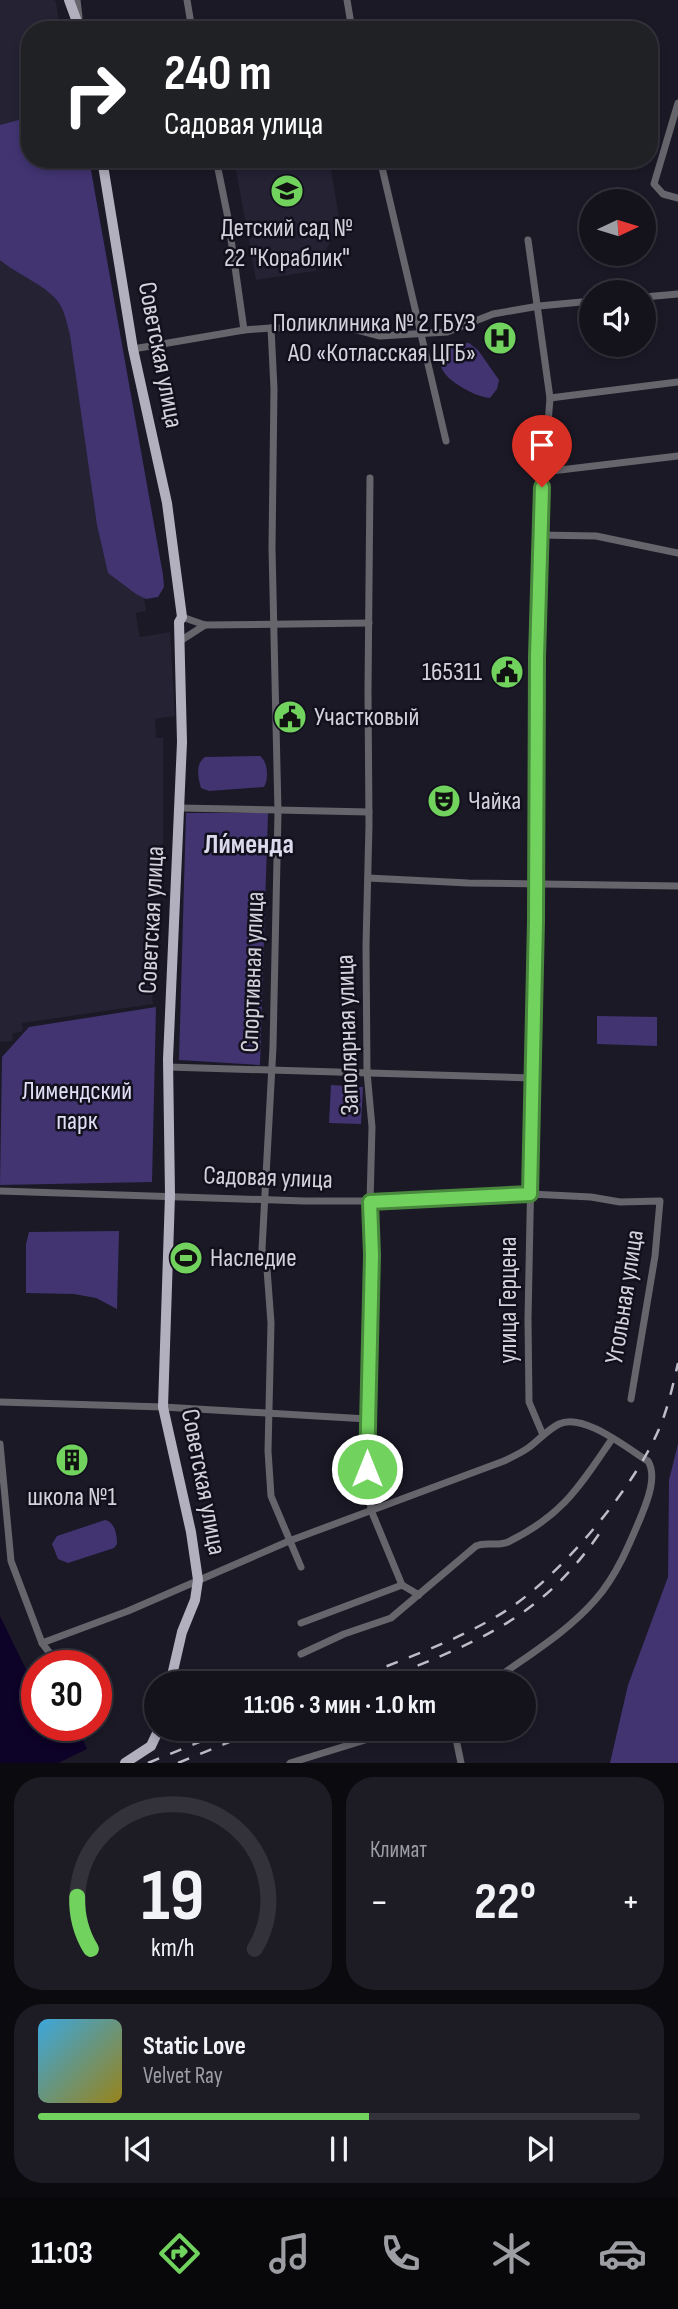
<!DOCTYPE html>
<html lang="ru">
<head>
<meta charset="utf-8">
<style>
  body { margin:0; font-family:"Sofia Sans Condensed",sans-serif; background:#1d1c25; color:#f1f3f6; height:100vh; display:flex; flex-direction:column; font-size:26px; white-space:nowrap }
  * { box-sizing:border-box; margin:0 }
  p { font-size:23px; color:#9d9ea3 }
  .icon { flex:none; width:38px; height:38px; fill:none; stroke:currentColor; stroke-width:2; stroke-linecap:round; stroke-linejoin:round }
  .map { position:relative; height:1763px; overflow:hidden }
  .details { display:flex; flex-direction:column; gap:14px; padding:14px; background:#0b0a0f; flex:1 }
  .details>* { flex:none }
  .banner { position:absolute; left:21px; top:21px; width:637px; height:147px; border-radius:28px; box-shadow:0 4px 10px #0003,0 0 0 2px #33323b; background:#202124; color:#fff; overflow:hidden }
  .needle { width:46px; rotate:86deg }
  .controls { position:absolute; left:579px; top:189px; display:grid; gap:14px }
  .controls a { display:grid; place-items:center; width:77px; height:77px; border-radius:50%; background:#14131c; box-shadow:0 4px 10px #0003,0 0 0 2px #33323b; font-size:35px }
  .speed { position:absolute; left:21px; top:1650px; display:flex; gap:14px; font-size:35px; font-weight:700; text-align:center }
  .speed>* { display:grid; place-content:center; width:91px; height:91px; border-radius:50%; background:#14131c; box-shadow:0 4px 10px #0003,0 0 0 2px #33323b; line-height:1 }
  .speed .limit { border:10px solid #d22; background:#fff; color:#111 }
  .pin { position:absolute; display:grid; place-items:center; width:60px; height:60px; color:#fff; margin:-72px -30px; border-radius:50% 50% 50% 0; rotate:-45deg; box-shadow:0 0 7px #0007 }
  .pin .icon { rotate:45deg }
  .me { position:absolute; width:77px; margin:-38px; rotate:0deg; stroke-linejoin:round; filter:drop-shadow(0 0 5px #0008) }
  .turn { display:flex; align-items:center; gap:24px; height:147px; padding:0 28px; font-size:32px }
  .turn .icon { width:91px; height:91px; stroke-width:2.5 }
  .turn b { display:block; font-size:49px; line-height:60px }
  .big { font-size:52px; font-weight:700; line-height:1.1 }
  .details .card { flex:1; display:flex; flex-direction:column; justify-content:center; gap:10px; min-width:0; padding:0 24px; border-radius:28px; background:#1d1c25 }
  .details .dial { align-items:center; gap:0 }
  .dial svg { height:182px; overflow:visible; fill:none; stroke:#33323b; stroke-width:7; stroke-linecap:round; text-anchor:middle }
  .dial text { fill:#f1f3f6; stroke:none }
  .song { display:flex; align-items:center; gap:21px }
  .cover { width:84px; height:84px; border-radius:10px; background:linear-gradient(135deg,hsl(200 70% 55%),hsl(50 70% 35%)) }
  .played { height:7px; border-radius:4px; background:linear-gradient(90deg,#71d35e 55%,#33323b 55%) }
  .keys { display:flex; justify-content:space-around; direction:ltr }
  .heat { display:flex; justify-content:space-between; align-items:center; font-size:38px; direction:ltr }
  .details .tiles { flex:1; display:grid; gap:14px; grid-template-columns:1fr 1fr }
  .card:last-child { grid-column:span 2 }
  .trip { position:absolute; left:144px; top:1671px; width:392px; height:70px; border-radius:35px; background:#14131c; box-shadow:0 4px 10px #0003,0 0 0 2px #33323b; font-weight:700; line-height:70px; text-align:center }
  .dock { display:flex; height:112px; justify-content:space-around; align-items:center; background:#08080b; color:#9d9ea3 }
  .dock .icon { width:49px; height:49px }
  .dock .on { color:#71d35e }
  .dock b { font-size:32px; color:#f1f3f6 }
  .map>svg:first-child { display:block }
  .built { fill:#242233 }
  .green { fill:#413471 }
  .water { fill:#0d0227 }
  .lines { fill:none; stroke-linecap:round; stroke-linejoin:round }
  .street { stroke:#66656c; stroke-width:7 }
  .primary { stroke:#b2b0bf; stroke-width:10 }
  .rail { stroke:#bebdc7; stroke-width:2.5; stroke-dasharray:12 12; stroke-linecap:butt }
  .route-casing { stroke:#49893d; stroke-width:18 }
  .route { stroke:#71d35e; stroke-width:12 }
  .labels { text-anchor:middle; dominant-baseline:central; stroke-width:5; stroke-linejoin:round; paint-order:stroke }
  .poi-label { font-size:26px; fill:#d3d2db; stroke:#12101d; text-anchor:start }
  .street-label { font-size:26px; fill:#d3d2db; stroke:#12101d }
  .park-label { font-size:26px; fill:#e1dff6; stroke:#12101d }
  .neighbourhood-label { font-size:28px; font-weight:bold; fill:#dbdaec; stroke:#12101d }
</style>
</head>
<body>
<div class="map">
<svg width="678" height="1763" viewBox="0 0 678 1763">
  <rect width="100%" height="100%" fill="#1b1926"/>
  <g class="built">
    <polygon points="0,0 54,0 56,2 60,30 30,30 30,159 78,159 146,611 136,613 138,629 140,637 170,632 175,716 155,719 156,738 163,738 163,843 158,853 157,894 150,894 149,957 153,1004 22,1023 23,1031 12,1034 13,1041 0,1042"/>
    <polygon points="234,159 329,159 340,223 315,271 256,280"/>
  </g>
  <g class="green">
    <path d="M 30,117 L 30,159 L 89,159 L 163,575 L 164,587 L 158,597 L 146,599 L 136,594 L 108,573 L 97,525 L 70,335 C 67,324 65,312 59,303 C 48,286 16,274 0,260 L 0,125 Z"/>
    <path d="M 457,343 L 469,343 L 478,350 L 499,380 L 497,389 L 490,398 C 476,397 448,382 442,369 C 440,365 441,361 440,357 L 446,348 Z"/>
    <path d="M 260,756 C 268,762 269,779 264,787 L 209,791 L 201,788 C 198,777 195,764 205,757 Z"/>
    <polygon points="186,813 268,813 260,1065 179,1060"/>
    <polygon points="156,1007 152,1182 0,1185 2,1057 29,1027"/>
    <polygon points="597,1016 657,1017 657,1046 597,1044"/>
    <polygon points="331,1085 363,1087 361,1124 329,1123"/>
    <polygon points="119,1231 117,1309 96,1298 74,1294 26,1293 26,1244 29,1232"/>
    <polygon points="678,1444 678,1763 610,1763 628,1685 668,1577 669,1480"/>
    <path d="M 105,1520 C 115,1522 117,1535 117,1544 L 114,1548 L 68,1563 L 58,1559 L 52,1544 L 57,1536 Z"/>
  </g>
  <polygon class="water" points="0,1616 37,1692 37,1726 77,1726 87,1749 58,1763 0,1763"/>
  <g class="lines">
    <g class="street">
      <polyline points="77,0 79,17"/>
      <polyline points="187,0 192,30"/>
      <polyline points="347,0 352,30"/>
      <polyline points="678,103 654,184 663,194 678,198"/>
      <polyline points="216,159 228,218 244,330"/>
      <polyline points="380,159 446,441"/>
      <polyline points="528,240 550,398 540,526 537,648 536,921 528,1319 529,1402 543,1435"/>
      <polyline points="644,297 678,294"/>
      <polyline points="271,328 274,389 272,548 278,812 273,1047 262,1249 267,1269 271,1323 268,1451 271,1496 301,1567"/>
      <polyline points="133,349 244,330 271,328 346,327 380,336 447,332 493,314 539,306 592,301"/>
      <polyline points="550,398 678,382"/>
      <polyline points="543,472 678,456"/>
      <polyline points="370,478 368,691 369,825 366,945 367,1072 372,1127 370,1202 372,1255 367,1469 371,1510 402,1585"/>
      <polyline points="539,535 596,536 678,553"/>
      <polyline points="182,617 205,625 369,623"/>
      <polyline points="180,641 205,625"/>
      <polyline points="180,808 369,812"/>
      <polyline points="368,878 468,883 678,886"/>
      <polyline points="168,1067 532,1078"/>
      <polyline points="0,1191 304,1201 406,1201 530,1194 591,1197 620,1202 660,1201 655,1256 631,1399"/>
      <polyline points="0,1402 163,1407 367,1419"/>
      <polyline points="0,1444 11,1561 42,1643 52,1656"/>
      <polyline points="301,1623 402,1585 419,1595"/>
      <path d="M 42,1643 L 128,1611 L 289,1541 L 504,1461 C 512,1457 521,1453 528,1448 C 539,1440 547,1430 559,1424 C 583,1412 628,1449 648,1461 C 657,1476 648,1499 642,1514 C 630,1543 617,1575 596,1599 C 567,1633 525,1657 489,1684"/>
      <path d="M 301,1654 L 344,1634 L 391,1618 L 476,1546 C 486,1541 497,1547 508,1542 C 563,1515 579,1487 612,1439"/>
      <polyline points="454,1729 461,1763"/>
      <polyline points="290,1763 401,1729"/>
    </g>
    <g class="primary">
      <polyline points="69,0 80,30"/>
      <polyline points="102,159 133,349 167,503 182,617 179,622 182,742 168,1059 170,1195 163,1407 191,1532 198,1580 195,1600 182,1632 170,1684"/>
      <polyline points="125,1763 151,1746 159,1729"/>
    </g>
    <g class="rail">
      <path d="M 342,1684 C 397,1661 457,1642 507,1610 C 561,1575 634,1488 659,1429 C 668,1408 673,1385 678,1363"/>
      <path d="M 373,1684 C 469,1644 537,1624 599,1534"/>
      <polyline points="148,1763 231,1729"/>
      <polyline points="178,1763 261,1729"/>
    </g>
  </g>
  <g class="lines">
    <defs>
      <polyline id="route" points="367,1469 372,1255 370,1202 530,1194 536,921 537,657 542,487"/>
    </defs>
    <use href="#route" class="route-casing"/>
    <use href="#route" class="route"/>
  </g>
  <defs>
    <symbol id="school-disc" viewBox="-11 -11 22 22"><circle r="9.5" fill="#71d35e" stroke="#12101d"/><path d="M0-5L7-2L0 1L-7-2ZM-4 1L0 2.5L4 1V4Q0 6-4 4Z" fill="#111"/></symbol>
    <symbol id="hospital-disc" viewBox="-11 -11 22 22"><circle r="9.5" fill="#71d35e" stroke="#12101d"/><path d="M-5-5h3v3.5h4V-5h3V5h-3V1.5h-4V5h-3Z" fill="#111"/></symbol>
    <symbol id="civic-disc" viewBox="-11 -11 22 22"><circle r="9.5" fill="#71d35e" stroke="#12101d"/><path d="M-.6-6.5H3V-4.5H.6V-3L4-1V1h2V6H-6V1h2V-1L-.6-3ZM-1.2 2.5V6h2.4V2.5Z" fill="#111"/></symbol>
    <symbol id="theatre-disc" viewBox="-11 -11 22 22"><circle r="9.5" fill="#71d35e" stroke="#12101d"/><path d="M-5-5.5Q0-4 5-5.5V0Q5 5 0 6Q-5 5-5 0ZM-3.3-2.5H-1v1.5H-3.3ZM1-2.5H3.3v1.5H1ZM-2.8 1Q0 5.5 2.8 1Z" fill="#111"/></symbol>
    <symbol id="stadium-disc" viewBox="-11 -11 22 22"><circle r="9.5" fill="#71d35e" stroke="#12101d"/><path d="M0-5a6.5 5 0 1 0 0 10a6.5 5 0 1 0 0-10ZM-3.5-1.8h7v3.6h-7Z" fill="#111"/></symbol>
    <symbol id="building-disc" viewBox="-11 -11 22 22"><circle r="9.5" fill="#71d35e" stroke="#12101d"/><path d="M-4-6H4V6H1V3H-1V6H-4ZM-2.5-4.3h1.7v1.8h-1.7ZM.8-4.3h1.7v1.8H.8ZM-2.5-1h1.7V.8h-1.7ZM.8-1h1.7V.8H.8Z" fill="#111"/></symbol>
  </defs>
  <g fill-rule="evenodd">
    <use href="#school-disc" x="268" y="172" width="38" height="38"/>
    <use href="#hospital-disc" x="481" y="319" width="38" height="38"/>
    <use href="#civic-disc" x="488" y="653" width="38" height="38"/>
    <use href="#civic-disc" x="271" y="698" width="38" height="38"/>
    <use href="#theatre-disc" x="425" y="782" width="38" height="38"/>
    <use href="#stadium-disc" x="167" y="1239" width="38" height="38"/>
    <use href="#building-disc" x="53" y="1441" width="38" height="38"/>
  </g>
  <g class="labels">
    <g class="poi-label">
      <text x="287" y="228" text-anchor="middle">Детский сад №<tspan x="287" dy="30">22 "Кораблик"</tspan></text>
      <text x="476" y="323" text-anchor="end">Поликлиника № 2 ГБУЗ<tspan x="476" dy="30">АО «Котласская ЦГБ»</tspan></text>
      <text x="482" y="672" text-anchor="end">165311</text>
      <text x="314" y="717">Участковый</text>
      <text x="468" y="801">Чайка</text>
      <text x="210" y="1258">Наследие</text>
      <text x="72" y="1497" text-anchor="middle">школа №1</text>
    </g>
    <g class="street-label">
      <text transform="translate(160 355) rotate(79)">Советская улица</text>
      <text transform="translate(152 920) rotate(-87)">Советская улица</text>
      <text transform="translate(253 972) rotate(-88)">Спортивная улица</text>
      <text transform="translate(348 1035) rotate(-92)">Заполярная улица</text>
      <text transform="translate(268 1178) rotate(2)">Садовая улица</text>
      <text transform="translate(625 1297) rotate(-81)">Угольная улица</text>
      <text transform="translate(508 1300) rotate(-90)">улица Герцена</text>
      <text transform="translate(203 1482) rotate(79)">Советская улица</text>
    </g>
    <g class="park-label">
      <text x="77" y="1091">Лимендский<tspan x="77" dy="30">парк</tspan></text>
    </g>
    <g class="neighbourhood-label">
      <text x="249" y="844">Ли́менда</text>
    </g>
  </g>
</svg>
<div class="controls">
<a><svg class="needle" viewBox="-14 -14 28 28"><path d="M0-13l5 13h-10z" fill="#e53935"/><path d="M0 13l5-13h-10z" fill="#9d9ea3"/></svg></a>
<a><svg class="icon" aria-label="sound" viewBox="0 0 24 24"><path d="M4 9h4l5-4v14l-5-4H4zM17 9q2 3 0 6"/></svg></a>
</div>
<div class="speed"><div class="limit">30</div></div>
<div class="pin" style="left:542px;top:487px;background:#d93025"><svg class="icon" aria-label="arrive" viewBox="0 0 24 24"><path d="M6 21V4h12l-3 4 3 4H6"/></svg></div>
<svg class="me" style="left:367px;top:1469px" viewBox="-20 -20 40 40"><circle r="17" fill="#71d35e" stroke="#fff" stroke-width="3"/><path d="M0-11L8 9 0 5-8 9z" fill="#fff"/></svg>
<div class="trip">11:06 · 3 мин · 1.0 km</div>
<div class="banner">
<div class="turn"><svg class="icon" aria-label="right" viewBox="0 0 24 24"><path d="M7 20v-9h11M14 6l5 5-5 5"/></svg><div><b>240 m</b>Садовая улица</div></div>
</div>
</div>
<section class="details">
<div class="tiles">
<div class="card dial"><svg viewBox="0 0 100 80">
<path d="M14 69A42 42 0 1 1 86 69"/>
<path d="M14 69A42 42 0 0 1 8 46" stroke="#71d35e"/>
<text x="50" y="56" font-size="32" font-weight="700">19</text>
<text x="50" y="72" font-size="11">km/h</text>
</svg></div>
<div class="card"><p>Климат</p>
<div class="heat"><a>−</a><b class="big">22°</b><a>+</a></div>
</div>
<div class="card">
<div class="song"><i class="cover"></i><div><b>Static Love</b><p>Velvet Ray</p></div></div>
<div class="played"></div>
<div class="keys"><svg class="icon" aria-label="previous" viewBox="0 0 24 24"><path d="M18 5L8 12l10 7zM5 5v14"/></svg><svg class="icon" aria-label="pause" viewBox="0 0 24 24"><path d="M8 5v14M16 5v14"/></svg><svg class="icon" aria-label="next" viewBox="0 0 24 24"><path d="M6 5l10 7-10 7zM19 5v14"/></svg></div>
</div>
</div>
</section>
<nav class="dock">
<b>11:03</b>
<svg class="icon on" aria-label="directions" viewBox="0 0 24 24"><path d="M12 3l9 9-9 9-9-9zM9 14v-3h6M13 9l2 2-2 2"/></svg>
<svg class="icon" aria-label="music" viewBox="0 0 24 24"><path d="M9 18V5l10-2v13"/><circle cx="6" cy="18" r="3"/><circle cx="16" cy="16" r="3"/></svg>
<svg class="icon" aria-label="phone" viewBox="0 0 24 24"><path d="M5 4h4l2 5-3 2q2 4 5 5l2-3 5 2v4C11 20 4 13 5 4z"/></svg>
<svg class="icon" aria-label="climate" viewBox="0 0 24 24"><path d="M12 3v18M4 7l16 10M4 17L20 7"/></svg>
<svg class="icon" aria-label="car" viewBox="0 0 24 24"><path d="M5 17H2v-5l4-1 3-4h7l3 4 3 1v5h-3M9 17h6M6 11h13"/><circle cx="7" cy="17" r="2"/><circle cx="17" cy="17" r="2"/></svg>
</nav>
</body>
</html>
